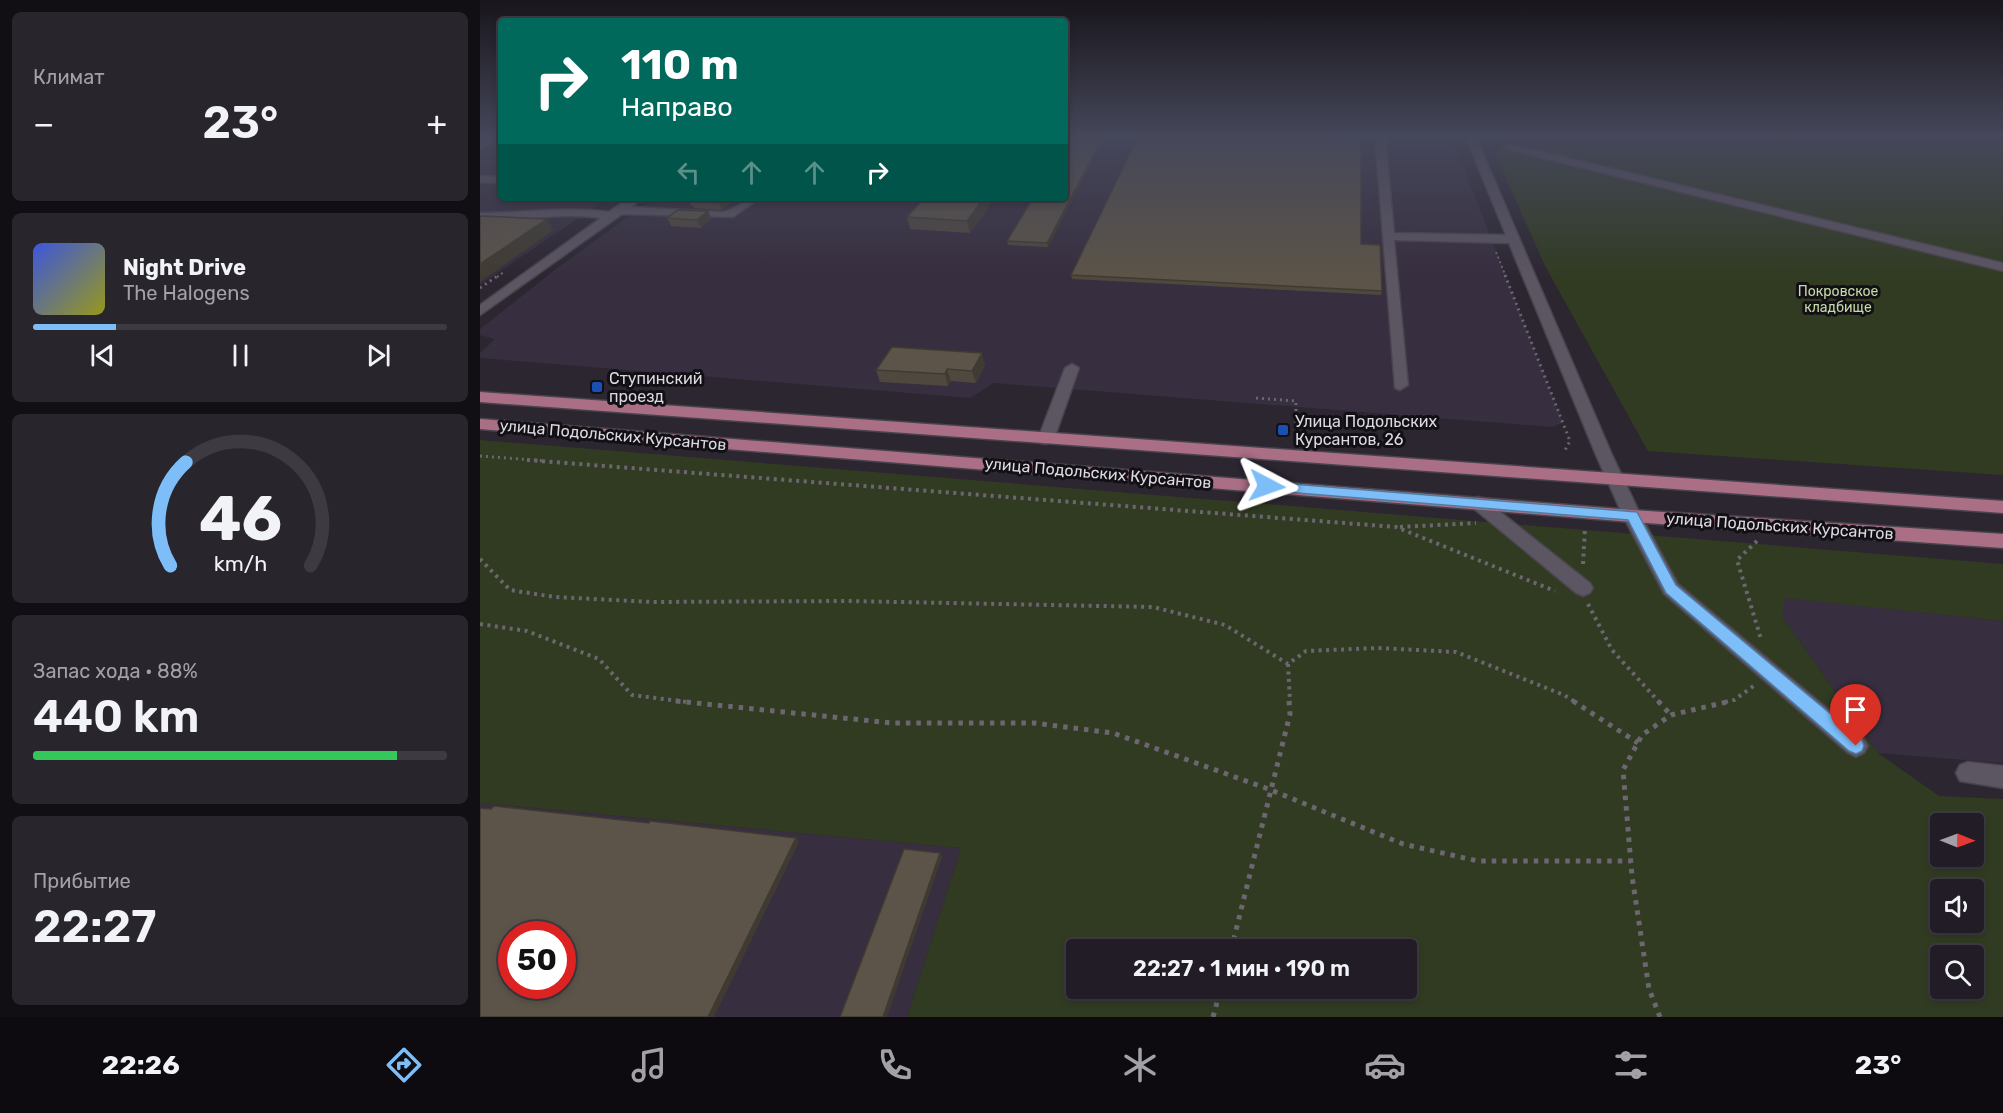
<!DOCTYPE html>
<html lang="ru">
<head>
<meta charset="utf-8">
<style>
  body { margin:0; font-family:Rubik,sans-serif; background:#29252d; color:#f1f3f6; height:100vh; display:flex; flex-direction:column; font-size:22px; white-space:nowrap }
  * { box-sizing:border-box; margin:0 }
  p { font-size:20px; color:#a2a1a7 }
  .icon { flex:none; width:33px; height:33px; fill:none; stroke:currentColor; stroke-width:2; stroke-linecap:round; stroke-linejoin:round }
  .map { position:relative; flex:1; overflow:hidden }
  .drawer { display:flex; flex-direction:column; gap:12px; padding:12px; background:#120f14; width:480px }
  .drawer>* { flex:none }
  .hud { position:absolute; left:18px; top:18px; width:570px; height:183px; border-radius:6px; box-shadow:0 3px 9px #0003,0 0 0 2px #3e3a42; background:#00695c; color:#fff; overflow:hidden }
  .needle { width:39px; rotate:91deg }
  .fabs { position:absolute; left:1450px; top:813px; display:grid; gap:12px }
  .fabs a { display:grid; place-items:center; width:54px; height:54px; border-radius:6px; background:#211c25; box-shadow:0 3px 9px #0003,0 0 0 2px #3e3a42; font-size:30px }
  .speed { position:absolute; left:18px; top:921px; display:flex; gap:12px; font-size:30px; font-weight:700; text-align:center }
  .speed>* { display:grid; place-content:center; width:78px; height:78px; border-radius:50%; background:#211c25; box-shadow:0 3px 9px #0003,0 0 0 2px #3e3a42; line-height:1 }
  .speed .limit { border:9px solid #d22; background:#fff; color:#111 }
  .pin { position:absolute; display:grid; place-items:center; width:51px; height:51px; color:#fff; margin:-62px -26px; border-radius:50% 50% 50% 0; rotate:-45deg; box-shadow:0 0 6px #0007 }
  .pin .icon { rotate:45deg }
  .me { position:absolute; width:66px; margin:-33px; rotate:94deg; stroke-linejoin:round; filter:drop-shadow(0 0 4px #0008) }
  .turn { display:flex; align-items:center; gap:21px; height:126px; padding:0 24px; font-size:27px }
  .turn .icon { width:78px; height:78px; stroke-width:2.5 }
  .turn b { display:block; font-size:42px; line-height:51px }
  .lanes { display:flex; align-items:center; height:57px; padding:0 24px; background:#0003; justify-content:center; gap:30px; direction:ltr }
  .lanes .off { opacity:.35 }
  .big { font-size:45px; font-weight:600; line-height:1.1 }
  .drawer .widget { flex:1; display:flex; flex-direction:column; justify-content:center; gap:9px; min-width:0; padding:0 21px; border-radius:9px; background:#29252d }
  .drawer .dial { align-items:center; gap:0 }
  .dial svg { height:156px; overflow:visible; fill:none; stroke:#3e3a42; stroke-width:7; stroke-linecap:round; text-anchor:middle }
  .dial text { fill:#f1f3f6; stroke:none }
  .song { display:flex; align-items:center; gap:18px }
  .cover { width:72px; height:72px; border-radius:9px; background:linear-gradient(135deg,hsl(230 70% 55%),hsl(60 70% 35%)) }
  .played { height:6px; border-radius:3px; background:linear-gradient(90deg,#7dbef9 20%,#3e3a42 20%) }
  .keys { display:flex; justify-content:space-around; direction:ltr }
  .heat { display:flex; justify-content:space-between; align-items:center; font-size:33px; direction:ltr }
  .charge { height:9px; border-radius:4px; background:linear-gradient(90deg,#34c759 88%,#3e3a42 0) }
  .trip { position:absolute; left:586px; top:939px; width:351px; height:60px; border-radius:6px; background:#211c25; box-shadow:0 3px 9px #0003,0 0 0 2px #3e3a42; font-weight:600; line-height:60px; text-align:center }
  .tabs { display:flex; height:96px; justify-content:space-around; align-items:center; background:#0d0b0f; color:#a2a1a7 }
  .tabs .icon { width:42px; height:42px }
  .tabs .on { color:#7dbef9 }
  .tabs b { font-size:27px; color:#f1f3f6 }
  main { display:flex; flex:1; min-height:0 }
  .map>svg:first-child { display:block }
  .built { fill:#372e3f; fill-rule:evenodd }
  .green { fill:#313b22; fill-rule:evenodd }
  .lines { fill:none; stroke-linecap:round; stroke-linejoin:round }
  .minor-casing { stroke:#48444d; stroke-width:3 }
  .major-casing { stroke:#48444d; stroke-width:3 }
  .path-far3 { stroke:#6b6670; stroke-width:2; stroke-dasharray:2 3; stroke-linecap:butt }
  .path-far2 { stroke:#6b6670; stroke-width:3; stroke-dasharray:2 4; stroke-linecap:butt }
  .path-far1 { stroke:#6b6670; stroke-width:4; stroke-dasharray:3 4.5; stroke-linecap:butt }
  .path { stroke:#6b6670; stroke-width:5; stroke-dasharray:4.5 6; stroke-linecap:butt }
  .minor { fill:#5c5562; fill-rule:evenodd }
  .major { fill:#aa6f85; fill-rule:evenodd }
  .wall { fill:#4f483e }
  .shaded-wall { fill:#403b32 }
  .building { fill:#5c5448; stroke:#403b32; stroke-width:1.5; fill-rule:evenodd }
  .route { fill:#7dbef9; stroke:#517ca2; stroke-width:1.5 }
  .transit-dot { fill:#1a4fb4; stroke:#131015; stroke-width:2 }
  .labels { text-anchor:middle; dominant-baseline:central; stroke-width:6; stroke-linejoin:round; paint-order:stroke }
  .far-park-label { font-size:14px; fill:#c4dba6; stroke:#131015 }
  .poi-label { font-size:16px; fill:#ddd9e1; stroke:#131015; text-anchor:start }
  .street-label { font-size:16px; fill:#ddd9e1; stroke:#131015 }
</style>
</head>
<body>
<main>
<section class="drawer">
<div class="widget"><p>Климат</p>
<div class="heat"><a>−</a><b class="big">23°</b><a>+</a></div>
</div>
<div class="widget">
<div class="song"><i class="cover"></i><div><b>Night Drive</b><p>The Halogens</p></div></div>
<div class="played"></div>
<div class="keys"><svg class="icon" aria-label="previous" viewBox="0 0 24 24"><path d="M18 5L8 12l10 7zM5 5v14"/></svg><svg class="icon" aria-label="pause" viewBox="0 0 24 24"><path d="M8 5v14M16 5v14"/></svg><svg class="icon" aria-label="next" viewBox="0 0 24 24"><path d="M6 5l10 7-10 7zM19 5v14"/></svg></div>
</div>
<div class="widget dial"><svg viewBox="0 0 100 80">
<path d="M14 69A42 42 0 1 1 86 69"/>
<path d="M14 69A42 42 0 0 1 22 16" stroke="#7dbef9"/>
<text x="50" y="56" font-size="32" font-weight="700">46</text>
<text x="50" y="72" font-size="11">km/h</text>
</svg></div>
<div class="widget"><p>Запас хода · 88%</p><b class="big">440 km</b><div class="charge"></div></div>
<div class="widget"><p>Прибытие</p><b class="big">22:27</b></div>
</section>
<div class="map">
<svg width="1523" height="1017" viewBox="0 0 1523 1017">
  <rect width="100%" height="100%" fill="#2c2631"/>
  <g class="built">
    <polygon points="0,135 21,135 21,198 128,198 0,285"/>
    <polygon points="585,135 971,135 1083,423 1071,427 514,383 490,398 0,358 0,353 15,339 0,335 0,329 76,269 174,198 585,198"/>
    <polygon points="1305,597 1523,621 1523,763 1398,753 1302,616"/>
    <path d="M 0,803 L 481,848 L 427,1017 L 0,1017 ZM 32,934 L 82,934 L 82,986 L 32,986 Z"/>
  </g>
  <g class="green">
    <polygon points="1029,135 1523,135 1523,475 1168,451 1065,266 1015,153"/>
    <path d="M 0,440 L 1523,564 L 1523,621 L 1305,598 L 1302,616 L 1398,753 L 1459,796 L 1523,799 L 1523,1017 L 427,1017 L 481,848 L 0,803 ZM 1461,824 L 1494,824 L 1494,856 L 1461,856 ZM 1461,890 L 1494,890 L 1494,922 L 1461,922 ZM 597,950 L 927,950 L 927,988 L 597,988 ZM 1461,956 L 1494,956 L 1494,988 L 1461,988 Z"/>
  </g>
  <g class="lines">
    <defs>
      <g id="minor">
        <polygon points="11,135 21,135 21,138 0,149 0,142"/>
        <polygon points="895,135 905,135 914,233 1026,235 985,135 995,135 1132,455 1161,516 1198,584 1384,739 1388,746 1384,753 1376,757 1368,753 1184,594 1143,516 1116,455 1029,243 914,240 928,385 920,390 915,388"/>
        <polygon points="1030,144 1523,263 1523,271 1026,149 1025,147"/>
        <polygon points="0,176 21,177 21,183 0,182"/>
        <path d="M 149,198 L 162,198 L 151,207 L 242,212 C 258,210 262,198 280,198 L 253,217 L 142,214 L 0,315 L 0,305 L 121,218 C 80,212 41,221 0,221 L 0,213 C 46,213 82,206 129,212 Z"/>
        <polygon points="439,198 519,198 505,204 445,201"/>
        <polygon points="592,364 599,368 574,439 566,444 560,443 558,439 585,368"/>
        <polygon points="998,497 1004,499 1110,583 1113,588 1110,593 1103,596 1096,593 992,507 989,503 992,499"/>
        <polygon points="1488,762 1523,766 1523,788 1480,781 1476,773 1480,765"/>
      </g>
      <g id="major">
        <polygon points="0,392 1523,501 1523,513 0,402"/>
        <polygon points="0,419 1152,510 1523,534 1523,548 1152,522 0,429"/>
      </g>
    </defs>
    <use href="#minor" class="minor-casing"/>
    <use href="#major" class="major-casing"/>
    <g class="path-far3">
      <polyline points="1016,252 1026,277"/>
      <polyline points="17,277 24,272"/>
    </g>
    <g class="path-far2">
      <polyline points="1025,275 1090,441 1084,452"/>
      <polyline points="0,288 19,275"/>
      <polyline points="776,398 816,401 816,423"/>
      <polyline points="0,456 66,461"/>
    </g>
    <g class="path-far1">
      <polyline points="47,460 916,527 1075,591"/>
      <polyline points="920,527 996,523"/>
      <polyline points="1277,541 1257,560 1281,639"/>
      <polyline points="0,559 30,590 75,597 173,602 367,601 673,607 745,625 808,664 826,651 898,648 976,652 1084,695 1095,702"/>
      <polyline points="1103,564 1105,528"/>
      <polyline points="1108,604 1132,650 1179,702"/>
      <polyline points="0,624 47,631 119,659 152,695 207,702"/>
      <polyline points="808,664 810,702"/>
      <polyline points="1245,702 1254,700 1275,685"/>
    </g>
    <g class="path">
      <polyline points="196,701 412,723 554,723 633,733 791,790 923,844 998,861 1151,861"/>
      <polyline points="1093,701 1158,743"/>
      <polyline points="1178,701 1191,715"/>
      <polyline points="751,950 810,714 809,701"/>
      <polyline points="733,1017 741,988"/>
      <polyline points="1180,1017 1169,989 1152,876 1143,770 1162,735 1191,715 1251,701"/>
    </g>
    <use href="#minor" class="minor"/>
    <use href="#major" class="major"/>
  </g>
  <g class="wall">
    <polygon points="591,135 568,247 528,245 527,241"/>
    <polygon points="838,139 881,244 902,291 901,295 592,279 591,275"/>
    <polygon points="207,198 256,198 242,210 214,208 213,206 211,206"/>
    <polygon points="509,207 490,233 430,229 427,217"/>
    <polygon points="228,211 231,219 221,228 191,226 187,218"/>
    <polygon points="505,365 496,383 471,381 468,386 400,382 396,370"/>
  </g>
  <g class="shaded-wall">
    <polygon points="624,135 626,135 568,247 567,243"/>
    <polygon points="236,198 256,198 242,210"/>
    <polygon points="504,198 507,198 509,207 490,233 487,221"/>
    <polygon points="228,211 231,219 221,228 217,220"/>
    <polygon points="67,219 74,230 0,282 0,264"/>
    <polygon points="502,353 505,365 496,383 492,371"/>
    <polygon points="467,369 471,381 468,386 465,374"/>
    <polygon points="316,838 319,842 234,1017 228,1017"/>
    <polygon points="460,853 462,857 407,1017 403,1017"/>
  </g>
  <g class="building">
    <polygon points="591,135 624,135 567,243 527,241 553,198 585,198 585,145"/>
    <polygon points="659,135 838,135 837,139 881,140 881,244 900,245 902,291 591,275"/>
    <polygon points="444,198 504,198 487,221 427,217"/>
    <polygon points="198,210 228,211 217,220 187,218"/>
    <polygon points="0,216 67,219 0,264"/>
    <polygon points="412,347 502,353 492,371 467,369 465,374 396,370"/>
    <path d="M 14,806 L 169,823 L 170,821 L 316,838 L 228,1017 L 0,1017 L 0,808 L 11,809 ZM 32,934 L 82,934 L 82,986 L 32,986 Z"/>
    <polygon points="424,849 460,853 403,1017 360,1017"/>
  </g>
  <linearGradient id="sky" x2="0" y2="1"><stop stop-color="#18151b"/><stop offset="0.49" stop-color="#45475a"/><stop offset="1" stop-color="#45475a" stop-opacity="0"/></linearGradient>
  <rect width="1523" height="278" fill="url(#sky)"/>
  <polygon class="route" points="787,482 1157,512 1196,585 1382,740 1384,746 1382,751 1376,754 1369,751 1186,593 1148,520 782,490 780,486"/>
  <g class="transit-dot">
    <rect x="111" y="381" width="12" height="12" rx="3"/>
    <rect x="797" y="424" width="12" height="12" rx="3"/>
  </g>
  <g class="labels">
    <g class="far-park-label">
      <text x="1358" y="291">Покровское<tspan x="1358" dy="16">кладбище</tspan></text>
    </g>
    <g class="poi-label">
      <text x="129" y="378">Ступинский<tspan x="129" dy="18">проезд</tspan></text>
      <text x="815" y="421">Улица Подольских<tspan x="815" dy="18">Курсантов, 26</tspan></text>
    </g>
    <g class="street-label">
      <text transform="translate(133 435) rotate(5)">улица Подольских Курсантов</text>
      <text transform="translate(618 473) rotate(5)">улица Подольских Курсантов</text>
      <text transform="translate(1300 526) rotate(4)">улица Подольских Курсантов</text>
    </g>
  </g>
</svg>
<div class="fabs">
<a><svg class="needle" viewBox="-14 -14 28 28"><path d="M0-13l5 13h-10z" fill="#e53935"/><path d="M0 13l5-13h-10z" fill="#a2a1a7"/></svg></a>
<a><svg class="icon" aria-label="sound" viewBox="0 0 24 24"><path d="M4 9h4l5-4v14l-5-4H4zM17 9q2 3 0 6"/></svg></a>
<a><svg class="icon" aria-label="search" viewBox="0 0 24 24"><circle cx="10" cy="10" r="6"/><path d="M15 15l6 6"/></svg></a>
</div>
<div class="speed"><div class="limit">50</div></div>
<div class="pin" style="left:1376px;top:746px;background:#d93025"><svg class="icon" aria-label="arrive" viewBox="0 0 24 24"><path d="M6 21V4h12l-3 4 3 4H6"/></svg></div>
<svg class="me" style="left:787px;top:486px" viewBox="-20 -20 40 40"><path d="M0-17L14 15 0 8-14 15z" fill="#7dbef9" stroke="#fff" stroke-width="4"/></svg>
<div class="trip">22:27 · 1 мин · 190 m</div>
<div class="hud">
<div class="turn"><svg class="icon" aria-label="right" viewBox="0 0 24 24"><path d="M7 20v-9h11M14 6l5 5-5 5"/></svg><div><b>110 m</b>Направо</div></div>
<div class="lanes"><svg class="icon off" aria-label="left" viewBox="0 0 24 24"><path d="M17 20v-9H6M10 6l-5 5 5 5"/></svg><svg class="icon off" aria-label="ahead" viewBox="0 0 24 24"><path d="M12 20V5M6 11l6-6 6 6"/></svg><svg class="icon off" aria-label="ahead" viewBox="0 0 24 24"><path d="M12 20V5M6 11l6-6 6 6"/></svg><svg class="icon" aria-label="right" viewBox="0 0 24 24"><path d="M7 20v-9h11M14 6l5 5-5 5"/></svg></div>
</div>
</div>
</main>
<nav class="tabs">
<b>22:26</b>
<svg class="icon on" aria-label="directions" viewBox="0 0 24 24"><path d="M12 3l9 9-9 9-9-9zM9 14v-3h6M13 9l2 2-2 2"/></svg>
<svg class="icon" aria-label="music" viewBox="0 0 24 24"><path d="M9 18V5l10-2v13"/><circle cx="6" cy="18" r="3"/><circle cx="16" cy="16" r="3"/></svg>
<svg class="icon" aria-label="phone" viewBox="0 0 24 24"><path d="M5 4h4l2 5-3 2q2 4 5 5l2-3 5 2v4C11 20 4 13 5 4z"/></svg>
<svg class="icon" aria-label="climate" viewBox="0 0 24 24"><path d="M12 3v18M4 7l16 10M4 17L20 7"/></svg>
<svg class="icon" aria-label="car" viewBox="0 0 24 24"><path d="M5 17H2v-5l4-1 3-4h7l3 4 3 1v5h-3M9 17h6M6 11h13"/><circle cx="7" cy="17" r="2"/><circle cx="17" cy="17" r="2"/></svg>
<svg class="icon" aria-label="filters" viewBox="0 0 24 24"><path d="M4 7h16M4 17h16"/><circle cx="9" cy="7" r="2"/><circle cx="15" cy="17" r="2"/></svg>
<b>23°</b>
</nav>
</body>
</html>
